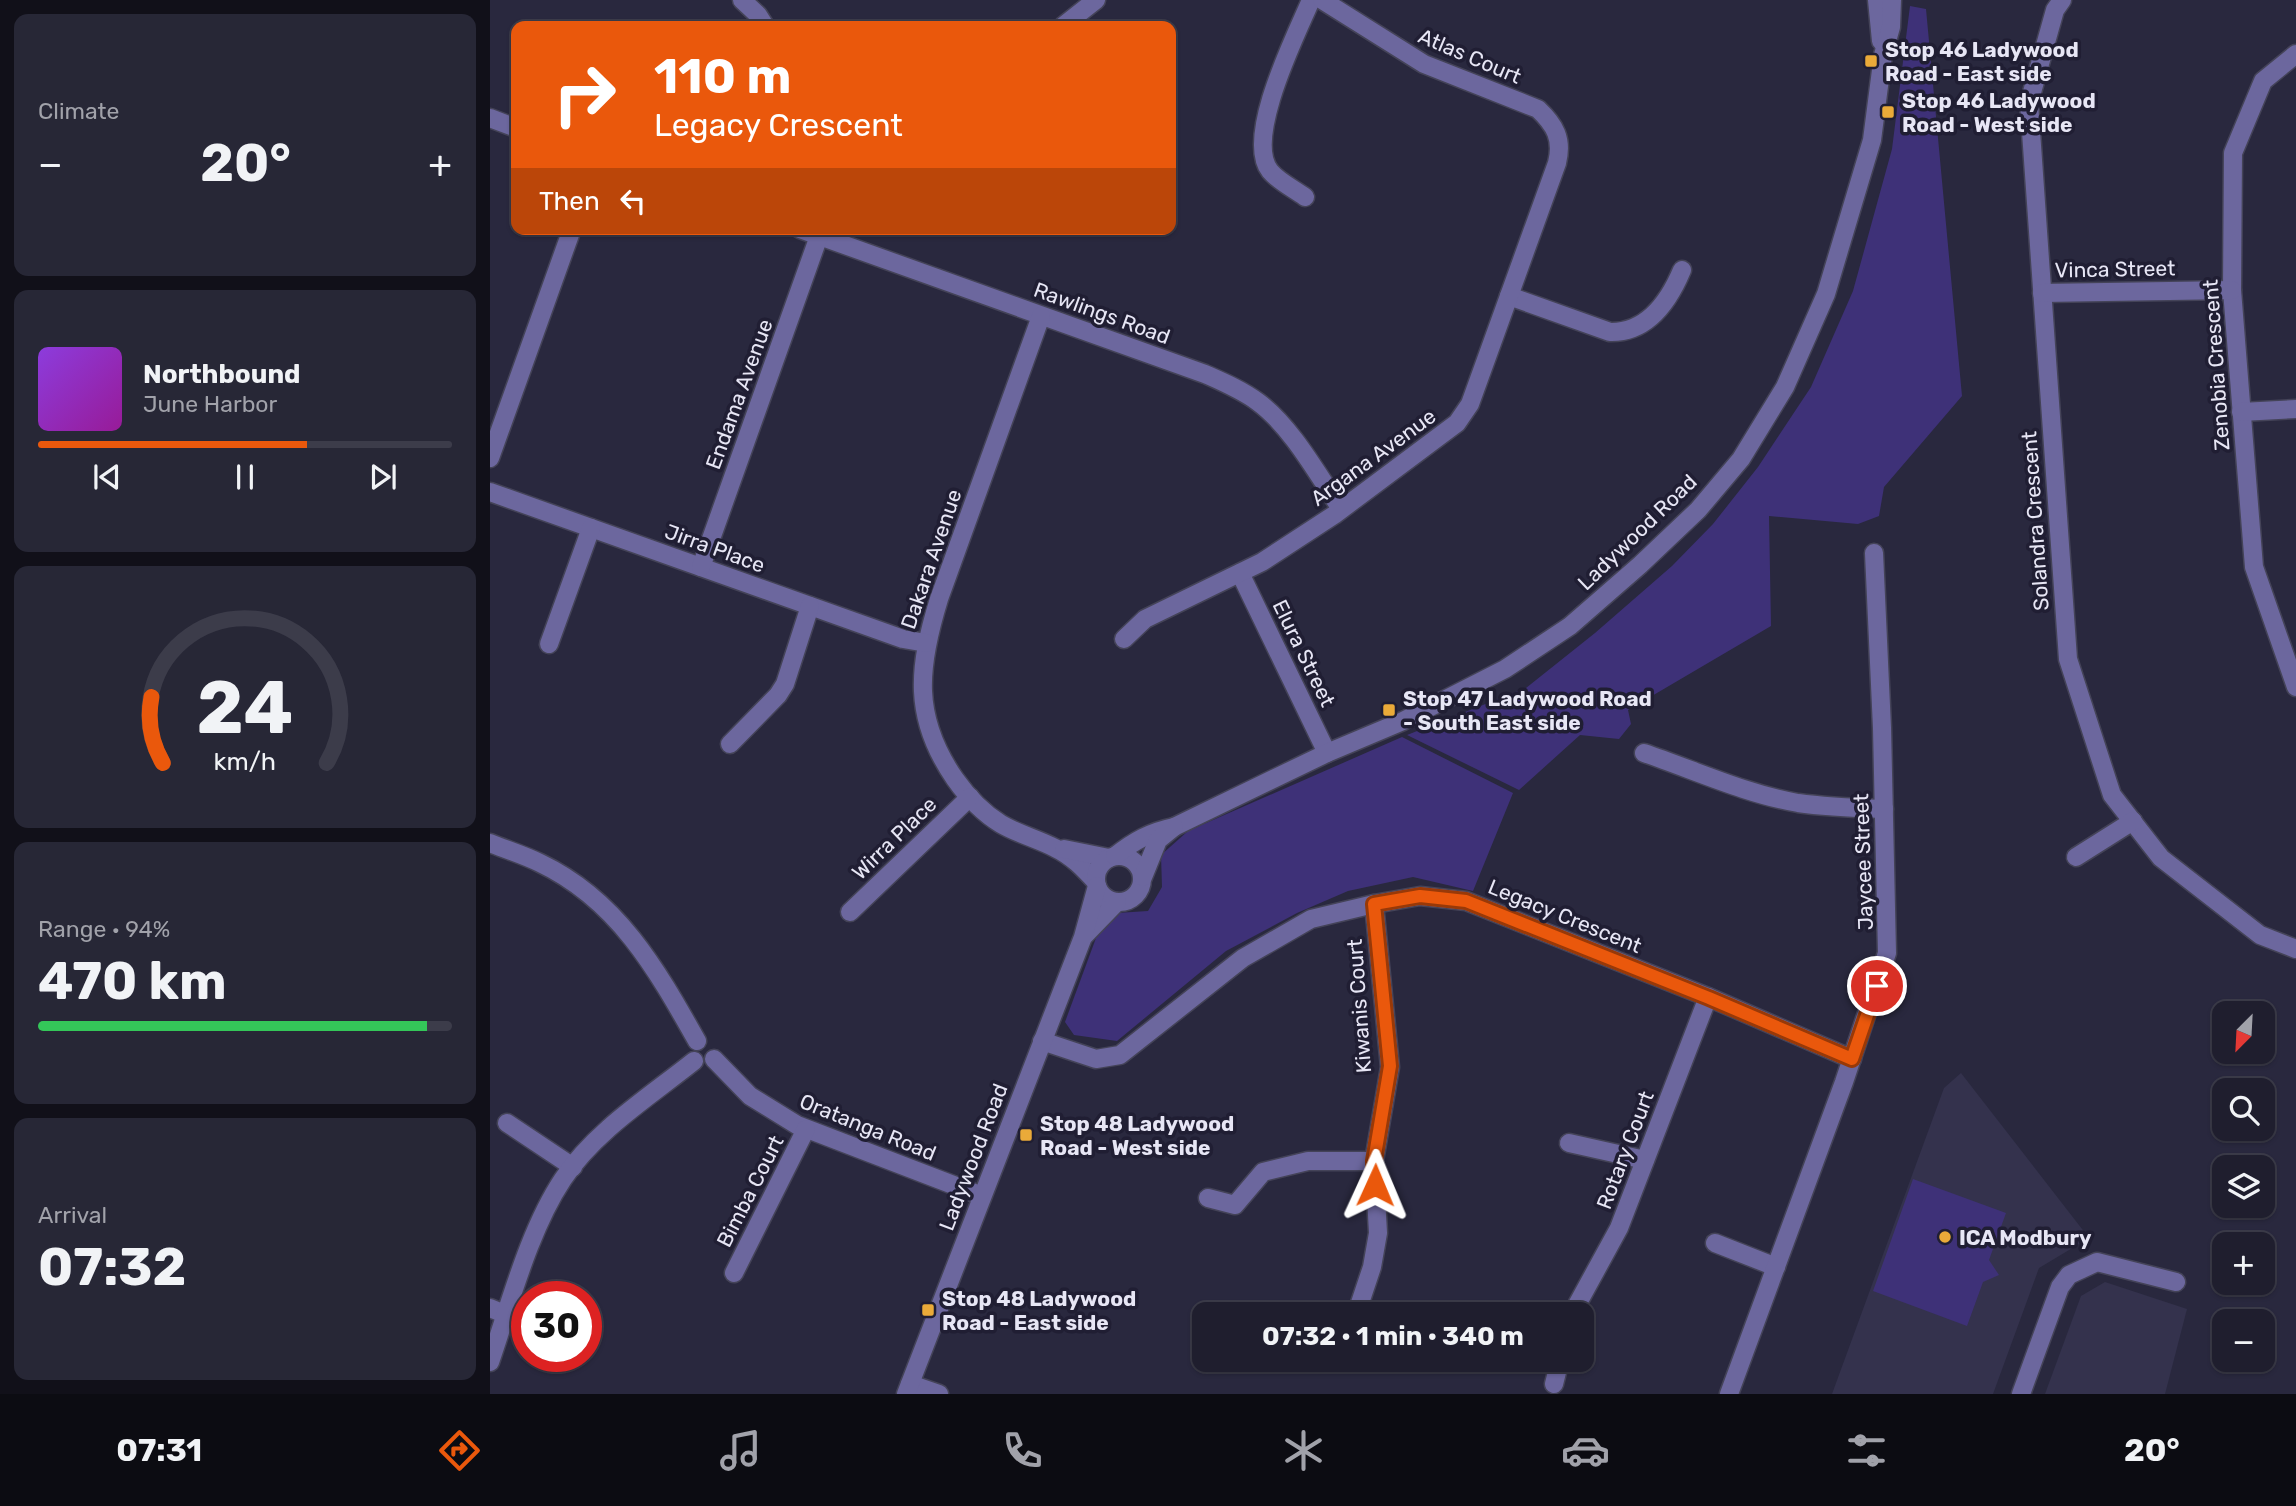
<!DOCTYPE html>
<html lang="en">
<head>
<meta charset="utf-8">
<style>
  body { margin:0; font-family:Rubik,sans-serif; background:#272736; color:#f1f3f6; height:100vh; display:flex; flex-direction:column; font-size:26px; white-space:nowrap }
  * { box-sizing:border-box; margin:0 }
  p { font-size:23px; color:#a1a2aa }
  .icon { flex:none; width:38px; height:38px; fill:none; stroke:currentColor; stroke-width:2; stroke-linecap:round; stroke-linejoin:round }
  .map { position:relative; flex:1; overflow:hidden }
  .drawer { display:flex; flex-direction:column; gap:14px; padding:14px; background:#111019; width:490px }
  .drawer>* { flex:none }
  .top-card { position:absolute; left:21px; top:21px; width:665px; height:214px; border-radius:14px; box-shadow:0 2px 5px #0004,0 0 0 2px #3c3c4a; background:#ea580c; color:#fff; overflow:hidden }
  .needle { width:46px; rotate:204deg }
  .fabs { position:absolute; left:1722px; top:1001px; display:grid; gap:14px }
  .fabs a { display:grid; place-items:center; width:63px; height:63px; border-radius:14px; background:#1f1e2e; box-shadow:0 2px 5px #0004,0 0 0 2px #3c3c4a; font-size:35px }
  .speed { position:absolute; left:21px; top:1281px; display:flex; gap:14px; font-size:35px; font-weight:700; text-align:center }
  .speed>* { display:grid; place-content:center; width:91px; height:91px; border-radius:50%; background:#1f1e2e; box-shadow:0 2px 5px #0004,0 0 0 2px #3c3c4a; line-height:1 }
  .speed .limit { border:10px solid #d22; background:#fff; color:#111 }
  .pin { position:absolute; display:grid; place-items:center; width:60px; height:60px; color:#fff; margin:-30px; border:4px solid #fff; border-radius:50%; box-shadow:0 2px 7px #0007 }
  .me { position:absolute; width:77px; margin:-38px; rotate:1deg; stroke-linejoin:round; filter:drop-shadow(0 0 5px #0008) }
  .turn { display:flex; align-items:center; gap:24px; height:147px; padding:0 28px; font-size:32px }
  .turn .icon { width:91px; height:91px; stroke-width:2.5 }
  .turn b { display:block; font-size:49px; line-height:60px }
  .then { display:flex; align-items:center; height:66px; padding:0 28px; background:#0003; gap:14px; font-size:26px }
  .big { font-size:52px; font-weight:700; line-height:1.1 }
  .drawer .card { flex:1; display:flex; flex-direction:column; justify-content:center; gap:10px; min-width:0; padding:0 24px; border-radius:14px; background:#272736 }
  .drawer .dial { align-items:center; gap:0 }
  .dial svg { height:182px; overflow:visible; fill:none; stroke:#3c3c4a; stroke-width:7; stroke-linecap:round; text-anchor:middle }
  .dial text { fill:#f1f3f6; stroke:none }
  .song { display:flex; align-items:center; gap:21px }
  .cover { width:84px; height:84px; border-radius:10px; background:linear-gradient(135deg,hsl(270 70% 55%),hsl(300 70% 35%)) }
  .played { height:7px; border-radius:4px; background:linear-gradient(90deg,#ea580c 65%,#3c3c4a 65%) }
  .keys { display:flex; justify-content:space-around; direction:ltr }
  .heat { display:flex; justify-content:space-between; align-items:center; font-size:38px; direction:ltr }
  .charge { height:10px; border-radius:5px; background:linear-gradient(90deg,#34c759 94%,#3c3c4a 0) }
  .trip { position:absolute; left:702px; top:1302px; width:402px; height:70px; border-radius:14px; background:#1f1e2e; box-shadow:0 2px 5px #0004,0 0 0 2px #3c3c4a; font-weight:700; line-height:70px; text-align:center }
  .menu { display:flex; height:112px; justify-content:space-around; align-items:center; background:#0c0c12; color:#a1a2aa }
  .menu .icon { width:49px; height:49px }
  .menu .active { color:#ea580c }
  .menu b { font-size:32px; color:#f1f3f6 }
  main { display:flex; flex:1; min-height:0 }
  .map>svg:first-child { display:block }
  .built { fill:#34324d }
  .green { fill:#3e3178 }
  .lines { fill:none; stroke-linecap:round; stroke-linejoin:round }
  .minor-casing { stroke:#444358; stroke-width:21 }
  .tertiary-casing { stroke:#444358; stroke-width:21 }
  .minor { stroke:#6c679e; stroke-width:18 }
  .tertiary { stroke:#6c679e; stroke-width:18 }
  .route-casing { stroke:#983908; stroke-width:18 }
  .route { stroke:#ea580c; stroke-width:12 }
  .poi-dot { fill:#eaaa39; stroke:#201e33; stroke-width:2.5 }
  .labels { text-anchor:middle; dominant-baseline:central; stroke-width:7; stroke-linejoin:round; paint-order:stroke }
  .poi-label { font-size:21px; font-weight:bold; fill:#e7e6f5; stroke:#201e33; text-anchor:start }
  .street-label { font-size:21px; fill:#e7e6f5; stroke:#201e33 }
</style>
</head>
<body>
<main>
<section class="drawer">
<div class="card"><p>Climate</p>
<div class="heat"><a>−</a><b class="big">20°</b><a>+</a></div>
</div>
<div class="card">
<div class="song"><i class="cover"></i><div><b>Northbound</b><p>June Harbor</p></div></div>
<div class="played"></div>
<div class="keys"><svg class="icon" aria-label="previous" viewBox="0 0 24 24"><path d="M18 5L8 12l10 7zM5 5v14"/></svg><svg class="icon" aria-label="pause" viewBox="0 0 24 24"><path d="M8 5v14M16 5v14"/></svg><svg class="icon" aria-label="next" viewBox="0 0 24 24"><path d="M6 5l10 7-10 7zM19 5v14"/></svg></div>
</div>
<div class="card dial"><svg viewBox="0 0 100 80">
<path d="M14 69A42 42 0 1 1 86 69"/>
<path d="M14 69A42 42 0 0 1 9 40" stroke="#ea580c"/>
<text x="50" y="56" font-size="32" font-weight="700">24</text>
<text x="50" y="72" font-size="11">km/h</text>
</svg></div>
<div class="card"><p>Range · 94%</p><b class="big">470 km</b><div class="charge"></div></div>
<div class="card"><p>Arrival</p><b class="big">07:32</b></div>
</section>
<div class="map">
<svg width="1806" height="1394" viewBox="0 0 1806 1394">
  <rect width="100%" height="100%" fill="#29283e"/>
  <g class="built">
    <polygon points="1471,1073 1599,1238 1549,1268 1503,1394 1342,1394 1454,1088"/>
    <polygon points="1615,1282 1697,1309 1675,1394 1555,1394 1591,1296"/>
  </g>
  <g class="green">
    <polygon points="1420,6 1436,9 1472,396 1394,487 1389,516 1368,524 1279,516 1281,626 1138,710 1141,724 1129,739 1090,735 1029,790 917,735 1036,688 1105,633 1182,566 1223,524 1268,467 1321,387 1363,291 1402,149"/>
    <polygon points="912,737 1023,793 983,891 923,877 858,891 807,913 736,951 627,1041 584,1035 575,1022 606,938 627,913 658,911 672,887 671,855 698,831"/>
    <polygon points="1423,1179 1516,1213 1499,1260 1509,1275 1493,1282 1477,1326 1383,1291"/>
  </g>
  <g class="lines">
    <defs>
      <g id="minor">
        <polyline points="252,0 268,15 275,26"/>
        <polyline points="1572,0 1565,10 1539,103 1578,659 1622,795 1671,858 1770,935 1806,949"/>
        <polyline points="573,26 606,0"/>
        <polyline points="1806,54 1773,81 1743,153 1742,290 1764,567 1806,687"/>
        <polyline points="0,118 26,128"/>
        <path d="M 815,197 C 804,189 788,181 780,171 C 754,138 806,35 821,0"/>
        <path d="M 310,229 L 715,374 C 733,382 752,390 768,402 C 801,426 828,475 851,509"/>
        <polyline points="1552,293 1742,290"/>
        <path d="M 1019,296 L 1120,332 C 1158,333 1179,301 1192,270"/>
        <path d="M 551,316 L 449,599 C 428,667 422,717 465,779 C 477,796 493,813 511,824 C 528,834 548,839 565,848 C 582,856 594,869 606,882"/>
        <polyline points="1751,412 1806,409"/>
        <polyline points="0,458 82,229"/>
        <polyline points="0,492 413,639 436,643"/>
        <polyline points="211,567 329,236"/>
        <polyline points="750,573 837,753"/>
        <path d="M 634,639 L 655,619 L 772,562 L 844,515 L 967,423 L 980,404 L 1067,163 C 1073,139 1065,125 1048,109 L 934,64 L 832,0"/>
        <polyline points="59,644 101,528"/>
        <polyline points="240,744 288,695 295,684 320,606"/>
        <path d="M 1154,753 C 1204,770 1256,794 1308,803 C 1336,807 1365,808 1394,809"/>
        <path d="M 0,843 C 17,850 34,855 50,863 C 128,900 167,970 207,1041"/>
        <polyline points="574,849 619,858"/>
        <polyline points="1586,857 1643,821"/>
        <polyline points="360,912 480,797"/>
        <polyline points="552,1041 606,1059 630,1055 753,958 821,919 884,904 930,896 976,901 1218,997 1362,1059"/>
        <polyline points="224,1059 260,1096 307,1125 492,1196"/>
        <polyline points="17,1123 83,1167"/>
        <polyline points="1079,1143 1155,1160"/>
        <polyline points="718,1198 745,1205 773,1172 818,1161 884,1161"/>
        <polyline points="1225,1243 1286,1267"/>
        <polyline points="244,1273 316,1129"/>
        <polyline points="0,1308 17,1315"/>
        <polyline points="867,1312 882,1267 888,1233 884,1161 900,1067 884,904"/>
        <polyline points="1082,1314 1129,1228 1218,997"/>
        <path d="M 0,1362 C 20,1304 39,1230 73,1179 C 105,1131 159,1097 204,1061"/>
        <polyline points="420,1384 449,1394"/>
        <polyline points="1064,1384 1070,1360"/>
        <polyline points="1239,1394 1354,1082 1397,953 1392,728 1384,553"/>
        <polyline points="1531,1394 1570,1287 1579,1275 1607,1262 1686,1282"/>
      </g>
      <g id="tertiary">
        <polyline points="1387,0 1391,41"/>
        <circle cx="629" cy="879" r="23"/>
        <path d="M 625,856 C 644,841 660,832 684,827 L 837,753 L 913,721 L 1015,669 L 1080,626 L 1150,565 L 1208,510 L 1251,459 L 1295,387 L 1336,294 L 1382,140 L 1393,55 L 1401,27 L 1402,0"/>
        <polyline points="653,877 668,840 684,827"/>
        <polyline points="595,935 627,902"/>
        <polyline points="416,1394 593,937 607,886"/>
      </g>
    </defs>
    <use href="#minor" class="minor-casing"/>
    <use href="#tertiary" class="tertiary-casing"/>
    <use href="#minor" class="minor"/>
    <use href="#tertiary" class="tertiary"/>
  </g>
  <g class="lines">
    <defs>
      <polyline id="route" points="885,1185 884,1161 900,1066 884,904 930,896 976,901 1219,998 1362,1059 1387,986"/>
    </defs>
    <use href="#route" class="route-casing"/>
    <use href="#route" class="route"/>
  </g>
  <g class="poi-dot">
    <rect x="1374" y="54" width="14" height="14" rx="3.5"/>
    <rect x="1391" y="105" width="14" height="14" rx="3.5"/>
    <rect x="892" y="703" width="14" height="14" rx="3.5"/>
    <rect x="529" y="1128" width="14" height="14" rx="3.5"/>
    <circle cx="1455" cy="1237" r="7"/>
    <rect x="431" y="1303" width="14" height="14" rx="3.5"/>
  </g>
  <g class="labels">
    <g class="poi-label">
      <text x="1395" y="49">Stop 46 Ladywood<tspan x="1395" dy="24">Road - East side</tspan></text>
      <text x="1412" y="100">Stop 46 Ladywood<tspan x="1412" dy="24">Road - West side</tspan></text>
      <text x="913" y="698">Stop 47 Ladywood Road<tspan x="913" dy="24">- South East side</tspan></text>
      <text x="550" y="1123">Stop 48 Ladywood<tspan x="550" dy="24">Road - West side</tspan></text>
      <text x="1469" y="1237">ICA Modbury</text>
      <text x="452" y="1298">Stop 48 Ladywood<tspan x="452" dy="24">Road - East side</tspan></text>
    </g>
    <g class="street-label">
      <text transform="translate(980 56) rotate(23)">Atlas Court</text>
      <text transform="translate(1625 269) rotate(-1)">Vinca Street</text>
      <text transform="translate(612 313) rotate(20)">Rawlings Road</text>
      <text transform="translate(1726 365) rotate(-94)">Zenobia Crescent</text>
      <text transform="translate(249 394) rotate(-70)">Endama Avenue</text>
      <text transform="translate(883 457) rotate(-36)">Argana Avenue</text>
      <text transform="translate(1545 521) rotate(-94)">Solandra Crescent</text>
      <text transform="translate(1147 532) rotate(-44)">Ladywood Road</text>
      <text transform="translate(225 548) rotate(20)">Jirra Place</text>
      <text transform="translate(441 559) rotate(-71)">Dakara Avenue</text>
      <text transform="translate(814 653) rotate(64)">Elura Street</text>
      <text transform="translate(404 838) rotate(-44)">Wirra Place</text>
      <text transform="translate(1373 862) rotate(-92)">Jaycee Street</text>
      <text transform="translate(1075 916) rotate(22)">Legacy Crescent</text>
      <text transform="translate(869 1006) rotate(-94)">Kiwanis Court</text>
      <text transform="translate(378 1127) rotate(22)">Oratanga Road</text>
      <text transform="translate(1135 1150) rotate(-69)">Rotary Court</text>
      <text transform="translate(483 1157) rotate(-69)">Ladywood Road</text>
      <text transform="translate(260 1191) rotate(-63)">Bimba Court</text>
    </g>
  </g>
</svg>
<div class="fabs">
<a><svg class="needle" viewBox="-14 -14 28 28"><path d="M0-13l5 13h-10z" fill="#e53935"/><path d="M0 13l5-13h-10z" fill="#a1a2aa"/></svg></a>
<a><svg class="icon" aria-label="search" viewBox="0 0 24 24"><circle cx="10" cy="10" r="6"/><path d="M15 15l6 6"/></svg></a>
<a><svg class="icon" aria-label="layers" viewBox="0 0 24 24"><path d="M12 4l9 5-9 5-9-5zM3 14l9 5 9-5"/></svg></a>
<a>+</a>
<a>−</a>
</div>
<div class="speed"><div class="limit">30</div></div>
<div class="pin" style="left:1387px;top:986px;background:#d93025"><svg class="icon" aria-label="arrive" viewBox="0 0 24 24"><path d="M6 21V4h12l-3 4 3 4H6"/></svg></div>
<svg class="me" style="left:885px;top:1185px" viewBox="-20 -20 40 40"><path d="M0-17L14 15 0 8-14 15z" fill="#ea580c" stroke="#fff" stroke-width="4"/></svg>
<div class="trip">07:32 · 1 min · 340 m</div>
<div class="top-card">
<div class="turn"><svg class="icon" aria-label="right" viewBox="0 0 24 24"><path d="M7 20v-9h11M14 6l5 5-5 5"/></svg><div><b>110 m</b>Legacy Crescent</div></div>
<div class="then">Then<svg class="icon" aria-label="left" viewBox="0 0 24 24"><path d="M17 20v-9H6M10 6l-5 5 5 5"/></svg></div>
</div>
</div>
</main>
<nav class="menu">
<b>07:31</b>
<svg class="icon active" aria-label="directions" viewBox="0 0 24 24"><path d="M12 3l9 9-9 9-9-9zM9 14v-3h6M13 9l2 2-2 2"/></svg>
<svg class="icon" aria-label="music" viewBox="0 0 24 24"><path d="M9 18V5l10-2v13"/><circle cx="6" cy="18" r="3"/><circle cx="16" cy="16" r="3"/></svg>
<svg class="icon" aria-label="phone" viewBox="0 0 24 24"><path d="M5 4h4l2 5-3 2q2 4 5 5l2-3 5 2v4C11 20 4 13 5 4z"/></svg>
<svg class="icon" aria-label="climate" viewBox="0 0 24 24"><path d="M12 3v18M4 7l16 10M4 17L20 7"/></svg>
<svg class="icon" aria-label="car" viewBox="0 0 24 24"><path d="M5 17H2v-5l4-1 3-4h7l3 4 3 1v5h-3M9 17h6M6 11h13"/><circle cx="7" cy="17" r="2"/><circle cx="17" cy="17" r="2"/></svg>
<svg class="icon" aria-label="filters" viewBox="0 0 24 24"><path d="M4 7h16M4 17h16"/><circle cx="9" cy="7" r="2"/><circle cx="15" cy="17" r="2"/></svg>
<b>20°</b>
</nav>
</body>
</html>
